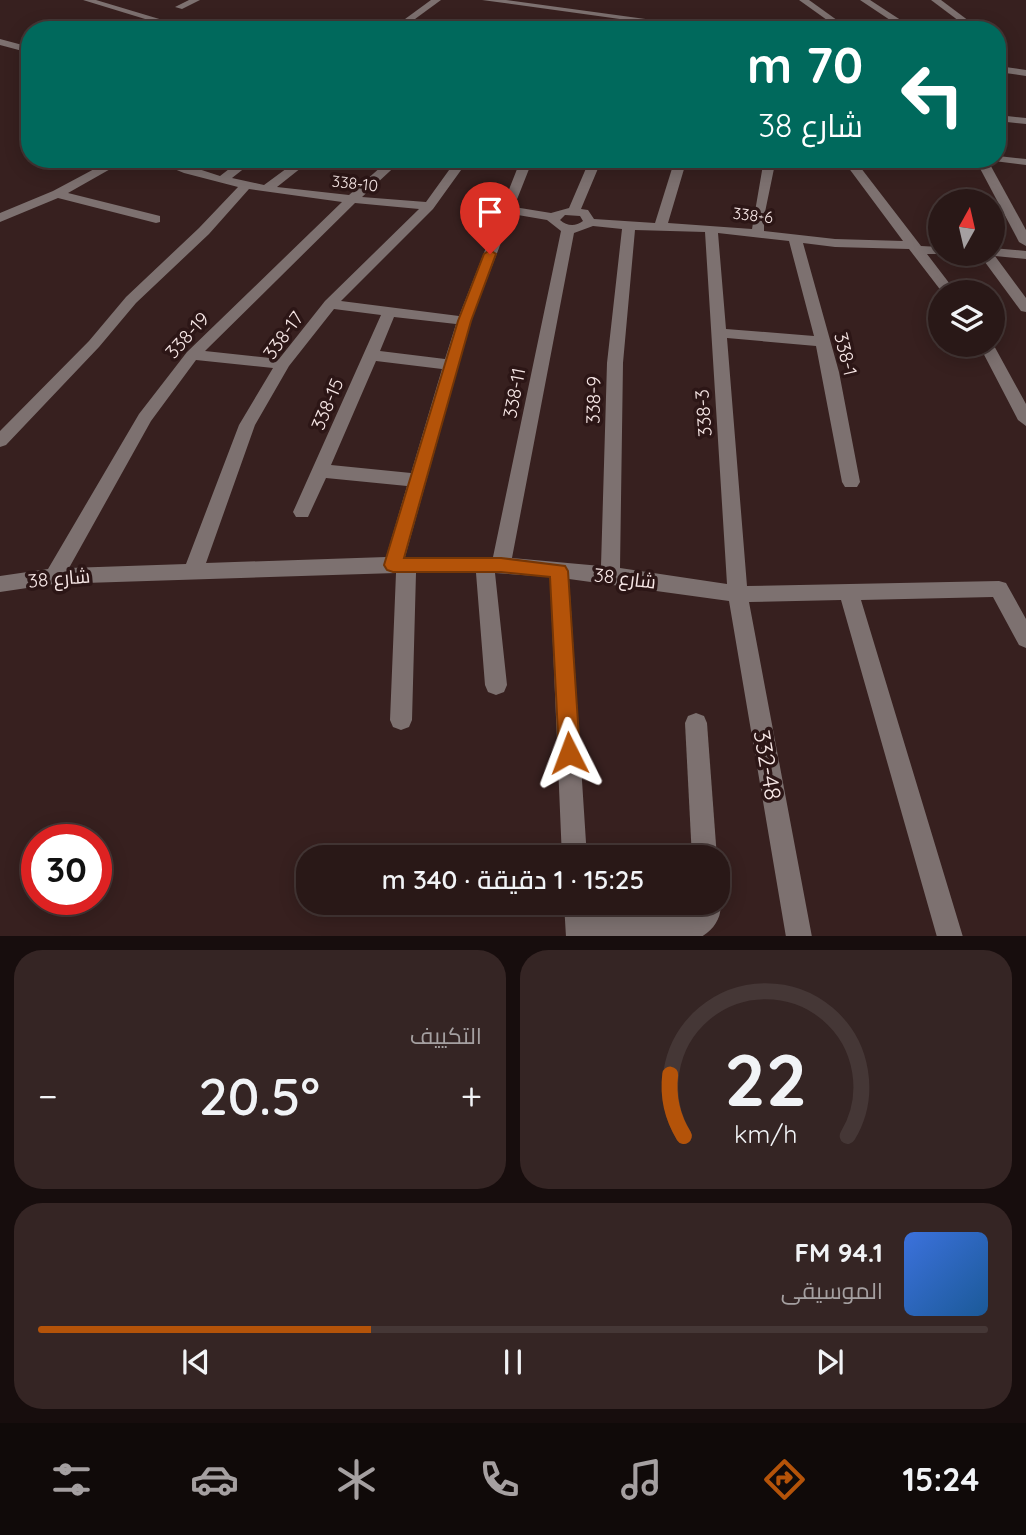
<!DOCTYPE html>
<html lang="ar">
<head>
<meta charset="utf-8">
<style>
  body { margin:0; font-family:Quicksand,Cairo,sans-serif; background:#352524; color:#f1f3f6; direction:rtl; height:100vh; display:flex; flex-direction:column; font-size:26px; white-space:nowrap }
  * { box-sizing:border-box; margin:0 }
  p { font-size:23px; color:#a5a0a1 }
  .icon { flex:none; width:38px; height:38px; fill:none; stroke:currentColor; stroke-width:2; stroke-linecap:round; stroke-linejoin:round }
  .map { position:relative; height:936px; overflow:hidden; direction:ltr }
  .drawer { display:flex; flex-direction:column; gap:14px; padding:14px; background:#170d0d; flex:1 }
  .drawer>* { flex:none }
  .hud { position:absolute; left:21px; top:21px; width:985px; height:147px; border-radius:28px; box-shadow:0 4px 18px #0003,0 0 0 2px #453736; direction:rtl; background:#00695c; color:#fff; overflow:hidden }
  .needle { width:46px; rotate:8deg }
  .tools { position:absolute; left:928px; top:189px; display:grid; gap:14px }
  .tools a { display:grid; place-items:center; width:77px; height:77px; border-radius:50%; background:#291817; box-shadow:0 4px 18px #0003,0 0 0 2px #453736; font-size:35px }
  .speed { position:absolute; left:21px; top:824px; display:flex; gap:14px; font-size:35px; font-weight:700; text-align:center }
  .speed>* { display:grid; place-content:center; width:91px; height:91px; border-radius:50%; background:#291817; box-shadow:0 4px 18px #0003,0 0 0 2px #453736; line-height:1 }
  .speed .limit { border:10px solid #d22; background:#fff; color:#111 }
  .pin { position:absolute; display:grid; place-items:center; width:60px; height:60px; color:#fff; margin:-72px -30px; border-radius:50% 50% 50% 0; rotate:-45deg; box-shadow:0 0 7px #0007 }
  .pin .icon { rotate:45deg }
  .me { position:absolute; width:77px; margin:-38px; rotate:357deg; stroke-linejoin:round; filter:drop-shadow(0 0 5px #0008) }
  .turn { display:flex; align-items:center; gap:24px; height:147px; padding:0 28px; font-size:32px }
  .turn .icon { width:91px; height:91px; stroke-width:2.5 }
  .turn b { display:block; font-size:49px; line-height:60px }
  .big { font-size:52px; font-weight:600; line-height:1.1 }
  .drawer .widget { flex:1; display:flex; flex-direction:column; justify-content:center; gap:10px; min-width:0; padding:0 24px; border-radius:28px; background:#352524 }
  .drawer .dial { align-items:center; gap:0 }
  .dial svg { height:182px; overflow:visible; fill:none; stroke:#453736; stroke-width:7; stroke-linecap:round; text-anchor:middle }
  .dial text { fill:#f1f3f6; stroke:none }
  .song { display:flex; align-items:center; gap:21px }
  .cover { width:84px; height:84px; border-radius:10px; background:linear-gradient(135deg,hsl(220 70% 55%),hsl(210 70% 35%)) }
  .played { height:7px; border-radius:4px; background:linear-gradient(90deg,#b45309 35%,#453736 35%) }
  .keys { display:flex; justify-content:space-around; direction:ltr }
  .heat { display:flex; justify-content:space-between; align-items:center; font-size:38px; direction:ltr }
  .drawer .tiles { flex:1; display:grid; gap:14px; grid-template-columns:1fr 1fr }
  .widget:last-child { grid-column:span 2 }
  .trip { position:absolute; left:296px; top:845px; width:434px; height:70px; border-radius:28px; background:#291817; box-shadow:0 4px 18px #0003,0 0 0 2px #453736; font-weight:600; line-height:70px; text-align:center; direction:rtl }
  .menu { display:flex; height:112px; justify-content:space-around; align-items:center; background:#100a09; color:#a5a0a1 }
  .menu .icon { width:49px; height:49px }
  .menu .on { color:#b45309 }
  .menu b { font-size:32px; color:#f1f3f6 }
  .map>svg:first-child { display:block }
  .lines { fill:none; stroke-linecap:round; stroke-linejoin:round }
  .minor { fill:#7d7170; fill-rule:evenodd }
  .route { fill:#b45309; stroke:#753606; stroke-width:2 }
  .labels { text-anchor:middle; dominant-baseline:central; stroke-width:7; stroke-linejoin:round; paint-order:stroke }
  .far-street-label { font-size:16px; fill:#f8e8e7; stroke:#2c1616 }
  .street-label { font-size:19px; fill:#f8e8e7; stroke:#2c1616 }
  .near-street-label { font-size:23px; fill:#f8e8e7; stroke:#2c1616 }
</style>
</head>
<body>
<div class="map">
<svg width="1026" height="937" viewBox="0 0 1026 937">
  <rect width="100%" height="100%" fill="#37201f"/>
  <g class="lines">
    <g class="minor">
      <polygon points="83,0 96,0 196,30 181,30"/>
      <polygon points="189,0 200,0 182,9 175,7"/>
      <polygon points="431,0 441,0 400,30 390,30"/>
      <polygon points="482,0 506,0 726,30 699,30"/>
      <polygon points="799,0 809,0 841,23 834,25"/>
      <polygon points="860,0 870,0 916,30 905,30"/>
      <polygon points="931,0 941,0 981,30 971,30"/>
      <polygon points="0,39 30,47 30,53 0,45"/>
      <polygon points="998,66 1026,70 1026,76 998,72"/>
      <polygon points="998,115 1026,118 1026,124 998,121"/>
      <polygon points="998,156 1026,159 1026,165 994,161 992,159 998,159"/>
      <polygon points="113,159 128,159 68,193 160,216 160,222 156,223 58,198 0,222 0,213 53,191"/>
      <path d="M 150,159 L 168,159 L 220,176 L 242,159 L 256,159 L 232,178 L 264,185 L 298,160 L 305,159 L 308,162 L 306,164 L 277,187 L 349,195 L 390,159 L 403,159 L 362,197 L 426,202 L 457,159 L 469,159 L 433,209 L 341,301 L 459,316 L 521,159 L 533,159 L 514,207 L 551,213 L 569,208 L 590,159 L 602,159 L 581,209 L 588,210 L 594,219 L 655,223 L 675,159 L 687,159 L 668,223 L 752,229 L 764,159 L 776,159 L 764,217 L 764,231 L 835,239 L 903,241 L 842,159 L 854,159 L 921,246 L 940,247 L 940,254 L 945,254 L 927,254 L 956,292 L 942,292 L 909,249 L 835,247 L 803,243 L 839,372 L 860,482 L 857,487 L 845,487 L 842,482 L 816,346 L 727,338 L 747,586 L 999,581 L 1006,583 L 1026,619 L 1026,648 L 1019,645 L 993,597 L 861,600 L 963,937 L 937,937 L 841,600 L 749,602 L 812,937 L 786,937 L 729,601 L 569,579 L 587,858 L 562,858 L 550,577 L 495,573 L 507,685 L 504,692 L 496,695 L 488,692 L 485,685 L 476,573 L 416,573 L 412,720 L 409,727 L 401,730 L 393,727 L 390,720 L 396,573 L 54,584 L 0,592 L 0,576 L 48,569 L 139,414 L 187,352 L 342,202 L 249,189 L 209,234 L 136,303 L 99,347 L 6,445 L 0,447 L 0,431 L 89,341 L 126,297 L 199,228 L 238,187 L 184,173 ZM 355,203 L 419,209 L 325,301 L 279,359 L 205,351 ZM 512,214 L 547,220 L 561,231 L 493,557 L 405,557 L 471,321 ZM 565,215 L 580,216 L 583,221 C 575,227 567,226 560,220 ZM 593,226 L 622,229 L 607,363 L 601,566 L 512,558 L 574,233 ZM 635,230 L 705,232 L 727,584 L 620,568 L 623,363 ZM 718,233 L 789,241 L 814,336 L 726,329 ZM 334,309 L 381,315 L 293,512 L 296,517 L 308,517 L 326,478 L 407,486 L 386,557 L 206,563 L 255,425 L 289,366 ZM 394,317 L 456,324 L 445,359 L 380,351 ZM 196,360 L 273,368 L 239,425 L 186,564 L 69,568 L 151,421 ZM 376,361 L 442,369 L 411,473 L 331,465 Z"/>
      <polygon points="975,159 987,159 1026,230 1026,246 1019,242"/>
      <polygon points="992,248 1026,251 1026,259 995,256 1026,298 1026,312 1021,311 979,254 992,254"/>
      <polygon points="992,342 1026,404 1026,426 1018,420 979,345 992,345"/>
      <polygon points="696,713 704,716 707,723 717,858 692,858 685,723 688,716"/>
      <path d="M 718,895 C 725,912 717,928 701,937 L 566,937 L 564,903 L 590,903 L 591,912 L 687,916 L 695,910 L 695,903 L 718,903 Z"/>
    </g>
  </g>
  <polygon class="route" points="490,250 496,254 471,321 404,558 501,558 565,566 568,571 580,753 576,760 569,763 562,760 559,753 550,577 501,572 393,572 387,570 384,565 458,321 484,254"/>
  <g class="labels">
    <g class="far-street-label">
      <text transform="translate(355 183) rotate(6)">338-10</text>
      <text transform="translate(753 215) rotate(7)">338-6</text>
    </g>
    <g class="street-label">
      <text transform="translate(187 335) rotate(-48)">338-19</text>
      <text transform="translate(283 335) rotate(-54)">338-17</text>
      <text transform="translate(846 354) rotate(76)">338-1</text>
      <text transform="translate(514 393) rotate(-79)">338-11</text>
      <text transform="translate(593 400) rotate(-89)">338-9</text>
      <text transform="translate(327 404) rotate(-67)">338-15</text>
      <text transform="translate(703 413) rotate(-94)">338-3</text>
      <text transform="translate(59 578) rotate(-5)">شارع 38</text>
      <text transform="translate(625 578) rotate(7)">شارع 38</text>
    </g>
    <g class="near-street-label">
      <text transform="translate(768 765) rotate(80)">332-48</text>
    </g>
  </g>
</svg>
<div class="tools">
<a><svg class="needle" viewBox="-14 -14 28 28"><path d="M0-13l5 13h-10z" fill="#e53935"/><path d="M0 13l5-13h-10z" fill="#a5a0a1"/></svg></a>
<a><svg class="icon" aria-label="layers" viewBox="0 0 24 24"><path d="M12 4l9 5-9 5-9-5zM3 14l9 5 9-5"/></svg></a>
</div>
<div class="speed"><div class="limit">30</div></div>
<div class="pin" style="left:490px;top:254px;background:#d93025"><svg class="icon" aria-label="arrive" viewBox="0 0 24 24"><path d="M6 21V4h12l-3 4 3 4H6"/></svg></div>
<svg class="me" style="left:569px;top:753px" viewBox="-20 -20 40 40"><path d="M0-17L14 15 0 8-14 15z" fill="#b45309" stroke="#fff" stroke-width="4"/></svg>
<div class="trip">15:25 · 1 دقيقة · 340 m</div>
<div class="hud">
<div class="turn"><svg class="icon" aria-label="left" viewBox="0 0 24 24"><path d="M17 20v-9H6M10 6l-5 5 5 5"/></svg><div><b>70 m</b>شارع 38</div></div>
</div>
</div>
<section class="drawer">
<div class="tiles">
<div class="widget dial"><svg viewBox="0 0 100 80">
<path d="M14 69A42 42 0 1 1 86 69"/>
<path d="M14 69A42 42 0 0 1 8 42" stroke="#b45309"/>
<text x="50" y="56" font-size="32" font-weight="700">22</text>
<text x="50" y="72" font-size="11">km/h</text>
</svg></div>
<div class="widget"><p>التكييف</p>
<div class="heat"><a>−</a><b class="big">20.5°</b><a>+</a></div>
</div>
<div class="widget">
<div class="song"><i class="cover"></i><div><b>94.1 FM</b><p>الموسيقى</p></div></div>
<div class="played"></div>
<div class="keys"><svg class="icon" aria-label="previous" viewBox="0 0 24 24"><path d="M18 5L8 12l10 7zM5 5v14"/></svg><svg class="icon" aria-label="pause" viewBox="0 0 24 24"><path d="M8 5v14M16 5v14"/></svg><svg class="icon" aria-label="next" viewBox="0 0 24 24"><path d="M6 5l10 7-10 7zM19 5v14"/></svg></div>
</div>
</div>
</section>
<nav class="menu">
<b>15:24</b>
<svg class="icon on" aria-label="directions" viewBox="0 0 24 24"><path d="M12 3l9 9-9 9-9-9zM9 14v-3h6M13 9l2 2-2 2"/></svg>
<svg class="icon" aria-label="music" viewBox="0 0 24 24"><path d="M9 18V5l10-2v13"/><circle cx="6" cy="18" r="3"/><circle cx="16" cy="16" r="3"/></svg>
<svg class="icon" aria-label="phone" viewBox="0 0 24 24"><path d="M5 4h4l2 5-3 2q2 4 5 5l2-3 5 2v4C11 20 4 13 5 4z"/></svg>
<svg class="icon" aria-label="climate" viewBox="0 0 24 24"><path d="M12 3v18M4 7l16 10M4 17L20 7"/></svg>
<svg class="icon" aria-label="car" viewBox="0 0 24 24"><path d="M5 17H2v-5l4-1 3-4h7l3 4 3 1v5h-3M9 17h6M6 11h13"/><circle cx="7" cy="17" r="2"/><circle cx="17" cy="17" r="2"/></svg>
<svg class="icon" aria-label="filters" viewBox="0 0 24 24"><path d="M4 7h16M4 17h16"/><circle cx="9" cy="7" r="2"/><circle cx="15" cy="17" r="2"/></svg>
</nav>
</body>
</html>
